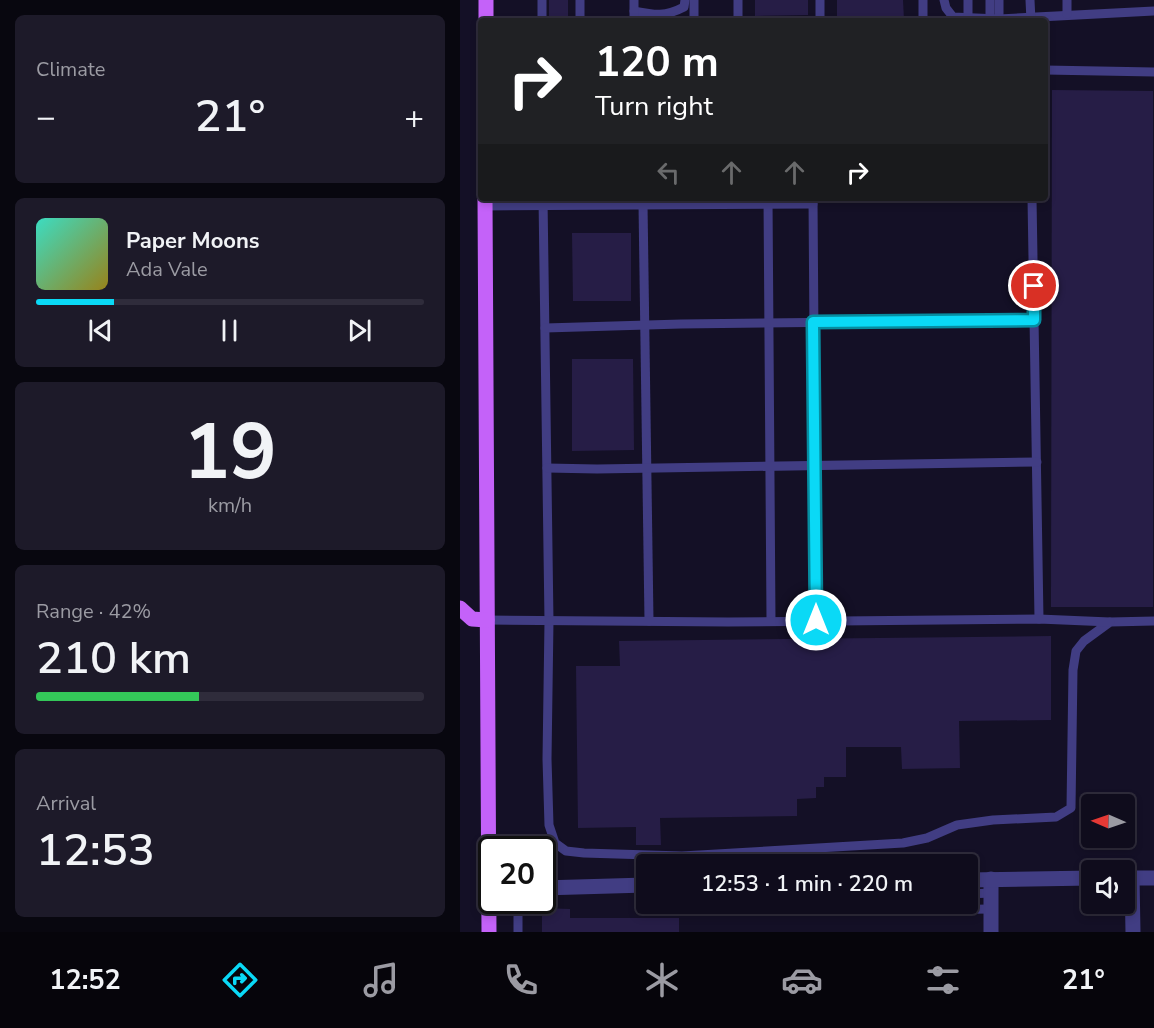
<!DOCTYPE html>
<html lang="en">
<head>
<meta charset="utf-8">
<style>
  body { margin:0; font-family:"Nunito Sans",sans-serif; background:#1d1a29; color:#f1f3f6; height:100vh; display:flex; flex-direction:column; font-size:22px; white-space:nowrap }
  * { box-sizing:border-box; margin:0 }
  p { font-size:20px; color:#9b9ba3 }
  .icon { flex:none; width:33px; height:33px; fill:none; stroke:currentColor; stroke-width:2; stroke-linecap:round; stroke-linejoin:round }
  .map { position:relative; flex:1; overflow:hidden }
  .drawer { display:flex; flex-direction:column; gap:15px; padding:15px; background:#08070f; width:460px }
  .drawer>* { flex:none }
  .hud { position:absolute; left:18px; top:18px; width:570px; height:183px; border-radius:6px; box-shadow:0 3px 9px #0003,0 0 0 2px #2f2c3b; background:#202124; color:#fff; overflow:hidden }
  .needle { width:39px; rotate:272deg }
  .fabs { position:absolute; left:621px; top:794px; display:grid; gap:12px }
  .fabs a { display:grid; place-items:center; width:54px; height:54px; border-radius:6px; background:#0f0c1c; box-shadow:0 3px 9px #0003,0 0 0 2px #2f2c3b; font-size:30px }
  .speed { position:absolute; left:18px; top:836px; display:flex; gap:12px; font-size:30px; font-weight:700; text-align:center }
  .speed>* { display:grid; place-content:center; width:78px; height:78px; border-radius:50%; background:#0f0c1c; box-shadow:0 3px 9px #0003,0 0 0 2px #2f2c3b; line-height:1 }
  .speed .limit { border:3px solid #111; border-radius:9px; background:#fff; color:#111 }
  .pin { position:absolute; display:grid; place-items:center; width:51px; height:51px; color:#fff; margin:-26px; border:3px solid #fff; border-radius:50%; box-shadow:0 2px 6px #0007 }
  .me { position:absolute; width:66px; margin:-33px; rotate:0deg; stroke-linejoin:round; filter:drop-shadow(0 0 4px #0008) }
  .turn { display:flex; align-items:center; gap:21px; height:126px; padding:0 18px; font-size:27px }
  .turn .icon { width:78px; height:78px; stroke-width:2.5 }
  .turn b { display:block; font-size:42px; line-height:51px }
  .lanes { display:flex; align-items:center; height:57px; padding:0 18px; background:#0003; justify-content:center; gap:30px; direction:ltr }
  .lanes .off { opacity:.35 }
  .big { font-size:45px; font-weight:600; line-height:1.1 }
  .drawer .card { flex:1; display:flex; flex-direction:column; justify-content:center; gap:9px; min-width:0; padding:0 21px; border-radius:9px; background:#1d1a29 }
  .drawer .dial { align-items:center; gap:0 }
  .dial b { font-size:78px; line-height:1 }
  .song { display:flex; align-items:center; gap:18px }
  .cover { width:72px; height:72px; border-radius:9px; background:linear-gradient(135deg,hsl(170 70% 55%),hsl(50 70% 35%)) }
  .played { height:6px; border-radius:3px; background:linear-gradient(90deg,#0ad9f6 20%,#2f2c3b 20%) }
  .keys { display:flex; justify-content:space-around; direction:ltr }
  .heat { display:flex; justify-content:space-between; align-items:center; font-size:33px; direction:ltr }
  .charge { height:9px; border-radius:4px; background:linear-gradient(90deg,#34c759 42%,#2f2c3b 0) }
  .trip { position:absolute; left:176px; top:854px; width:342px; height:60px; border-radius:6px; background:#0f0c1c; box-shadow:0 3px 9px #0003,0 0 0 2px #2f2c3b; font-weight:600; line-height:60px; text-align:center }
  .tab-bar { display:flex; height:96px; justify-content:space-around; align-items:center; background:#06050b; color:#9b9ba3 }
  .tab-bar .icon { width:42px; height:42px }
  .tab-bar .active { color:#0ad9f6 }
  .tab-bar b { font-size:27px; color:#f1f3f6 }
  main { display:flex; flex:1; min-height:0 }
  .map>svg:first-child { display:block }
  .building { fill:#261d46 }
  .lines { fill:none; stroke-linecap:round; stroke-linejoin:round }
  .lane { stroke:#413d83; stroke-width:9 }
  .street { stroke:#413d83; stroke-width:15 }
  .primary { stroke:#c462f9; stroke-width:15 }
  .route-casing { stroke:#068da0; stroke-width:15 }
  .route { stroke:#0ad9f6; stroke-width:10 }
</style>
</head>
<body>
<main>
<section class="drawer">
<div class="card"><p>Climate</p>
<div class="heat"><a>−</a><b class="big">21°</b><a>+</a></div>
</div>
<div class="card">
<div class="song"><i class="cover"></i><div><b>Paper Moons</b><p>Ada Vale</p></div></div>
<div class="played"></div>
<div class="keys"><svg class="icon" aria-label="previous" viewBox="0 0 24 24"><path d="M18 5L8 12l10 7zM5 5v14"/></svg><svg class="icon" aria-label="pause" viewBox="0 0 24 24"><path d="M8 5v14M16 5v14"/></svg><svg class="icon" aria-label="next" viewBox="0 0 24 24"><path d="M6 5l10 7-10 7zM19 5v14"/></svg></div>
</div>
<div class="card dial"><b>19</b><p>km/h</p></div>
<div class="card"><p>Range · 42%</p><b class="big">210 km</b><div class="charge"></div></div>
<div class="card"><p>Arrival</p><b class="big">12:53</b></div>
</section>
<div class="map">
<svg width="694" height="932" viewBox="0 0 694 932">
  <rect width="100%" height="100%" fill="#141026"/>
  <g class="building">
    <rect x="89" y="0" width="19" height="21"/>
    <polygon points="295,0 348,0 348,15 295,16"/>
    <polygon points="377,0 443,0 444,20 377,21"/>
    <polygon points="592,90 693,91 693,607 591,607"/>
    <polygon points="112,233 171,233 171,301 113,301"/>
    <polygon points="112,359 173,359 174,450 112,451"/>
    <polygon points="591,636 591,720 499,721 500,768 442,769 441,747 386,747 386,777 364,777 364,787 356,787 356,798 337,799 337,816 200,818 201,845 176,845 176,827 118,828 116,666 160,666 159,641"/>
    <polygon points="82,908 110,909 110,918 219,918 219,932 82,932"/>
  </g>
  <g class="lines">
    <g class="lane">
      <polyline points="82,0 82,21"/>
      <polyline points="120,0 120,21"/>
      <polyline points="234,0 234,21"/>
      <polyline points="278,0 278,21"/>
      <polyline points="463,0 463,21"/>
      <polyline points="484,0 486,8 493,17 539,19 694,11"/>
      <polyline points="508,0 508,18"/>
      <polyline points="570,0 571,21"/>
      <polyline points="607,0 607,14"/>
      <path d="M 174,11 C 195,15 205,17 224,7 L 225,0"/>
      <polyline points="530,18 530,0"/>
      <polyline points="539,19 539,0"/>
      <polyline points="174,21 174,0"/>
      <polyline points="360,21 360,0"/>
      <polyline points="585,70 694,72"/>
      <polyline points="83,198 89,621 87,759 89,825 95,843 106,851 124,853 222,856 443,843 467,838 497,825 533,820 596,817 611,808 613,670 616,651 624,641 650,622 694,621"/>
      <polyline points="308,198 311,620"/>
      <polyline points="353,198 356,620"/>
      <polyline points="572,198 579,619"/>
      <polyline points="183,204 189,621"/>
      <polyline points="25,206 353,204"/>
      <polyline points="85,328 221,324 574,320"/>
      <polyline points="87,468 137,469 577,462"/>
      <polyline points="27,620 268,622 579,619 650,622"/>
      <polyline points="507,894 531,893"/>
      <polyline points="456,903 461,910 531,909"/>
      <polyline points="58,932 58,911"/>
    </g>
    <g class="street">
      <polyline points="664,878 694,878"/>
      <polyline points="672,878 673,932"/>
      <polyline points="531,879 531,932"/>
      <polyline points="507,880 632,878"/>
      <polyline points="82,888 186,885"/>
    </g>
    <g class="primary">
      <polyline points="26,21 26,0"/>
      <polyline points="25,198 29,932"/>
      <polyline points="0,608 12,619 27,620"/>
    </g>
  </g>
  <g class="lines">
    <defs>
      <polyline id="route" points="356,620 353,322 574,320 574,286"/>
    </defs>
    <use href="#route" class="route-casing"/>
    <use href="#route" class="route"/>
  </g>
</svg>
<div class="fabs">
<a><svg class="needle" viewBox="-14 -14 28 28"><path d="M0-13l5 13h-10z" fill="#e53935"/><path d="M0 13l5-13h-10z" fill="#9b9ba3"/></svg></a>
<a><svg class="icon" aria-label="sound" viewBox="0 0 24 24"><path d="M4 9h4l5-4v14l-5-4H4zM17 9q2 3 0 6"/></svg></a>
</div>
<div class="speed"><div class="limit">20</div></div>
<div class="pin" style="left:574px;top:286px;background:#d93025"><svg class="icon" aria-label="arrive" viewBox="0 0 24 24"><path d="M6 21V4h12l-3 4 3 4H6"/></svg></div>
<svg class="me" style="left:356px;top:620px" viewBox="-20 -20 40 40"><circle r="17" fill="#0ad9f6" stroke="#fff" stroke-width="3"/><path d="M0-11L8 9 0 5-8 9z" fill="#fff"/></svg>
<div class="trip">12:53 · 1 min · 220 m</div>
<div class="hud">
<div class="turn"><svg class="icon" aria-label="right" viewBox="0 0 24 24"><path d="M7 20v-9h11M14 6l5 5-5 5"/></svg><div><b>120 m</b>Turn right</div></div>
<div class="lanes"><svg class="icon off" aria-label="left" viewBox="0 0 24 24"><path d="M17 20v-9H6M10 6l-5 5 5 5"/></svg><svg class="icon off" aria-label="ahead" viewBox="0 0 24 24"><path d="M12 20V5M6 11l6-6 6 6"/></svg><svg class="icon off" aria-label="ahead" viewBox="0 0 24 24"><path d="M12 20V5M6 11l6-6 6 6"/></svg><svg class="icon" aria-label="right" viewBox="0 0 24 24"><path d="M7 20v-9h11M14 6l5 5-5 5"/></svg></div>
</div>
</div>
</main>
<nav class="tab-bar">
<b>12:52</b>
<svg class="icon active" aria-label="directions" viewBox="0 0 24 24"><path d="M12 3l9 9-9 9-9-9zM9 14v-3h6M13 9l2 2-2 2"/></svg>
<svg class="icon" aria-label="music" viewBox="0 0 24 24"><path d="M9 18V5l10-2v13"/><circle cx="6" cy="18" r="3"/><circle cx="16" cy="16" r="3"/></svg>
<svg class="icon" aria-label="phone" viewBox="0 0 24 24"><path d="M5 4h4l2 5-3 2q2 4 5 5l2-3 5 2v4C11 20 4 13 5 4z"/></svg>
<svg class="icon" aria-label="climate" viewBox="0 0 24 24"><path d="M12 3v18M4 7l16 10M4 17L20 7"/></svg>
<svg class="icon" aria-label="car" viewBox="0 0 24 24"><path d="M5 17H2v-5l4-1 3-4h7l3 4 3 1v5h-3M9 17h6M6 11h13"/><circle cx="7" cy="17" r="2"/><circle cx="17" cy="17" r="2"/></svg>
<svg class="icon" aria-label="filters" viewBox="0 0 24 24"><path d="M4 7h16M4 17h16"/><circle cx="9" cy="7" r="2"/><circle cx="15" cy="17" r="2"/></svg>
<b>21°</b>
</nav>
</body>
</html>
